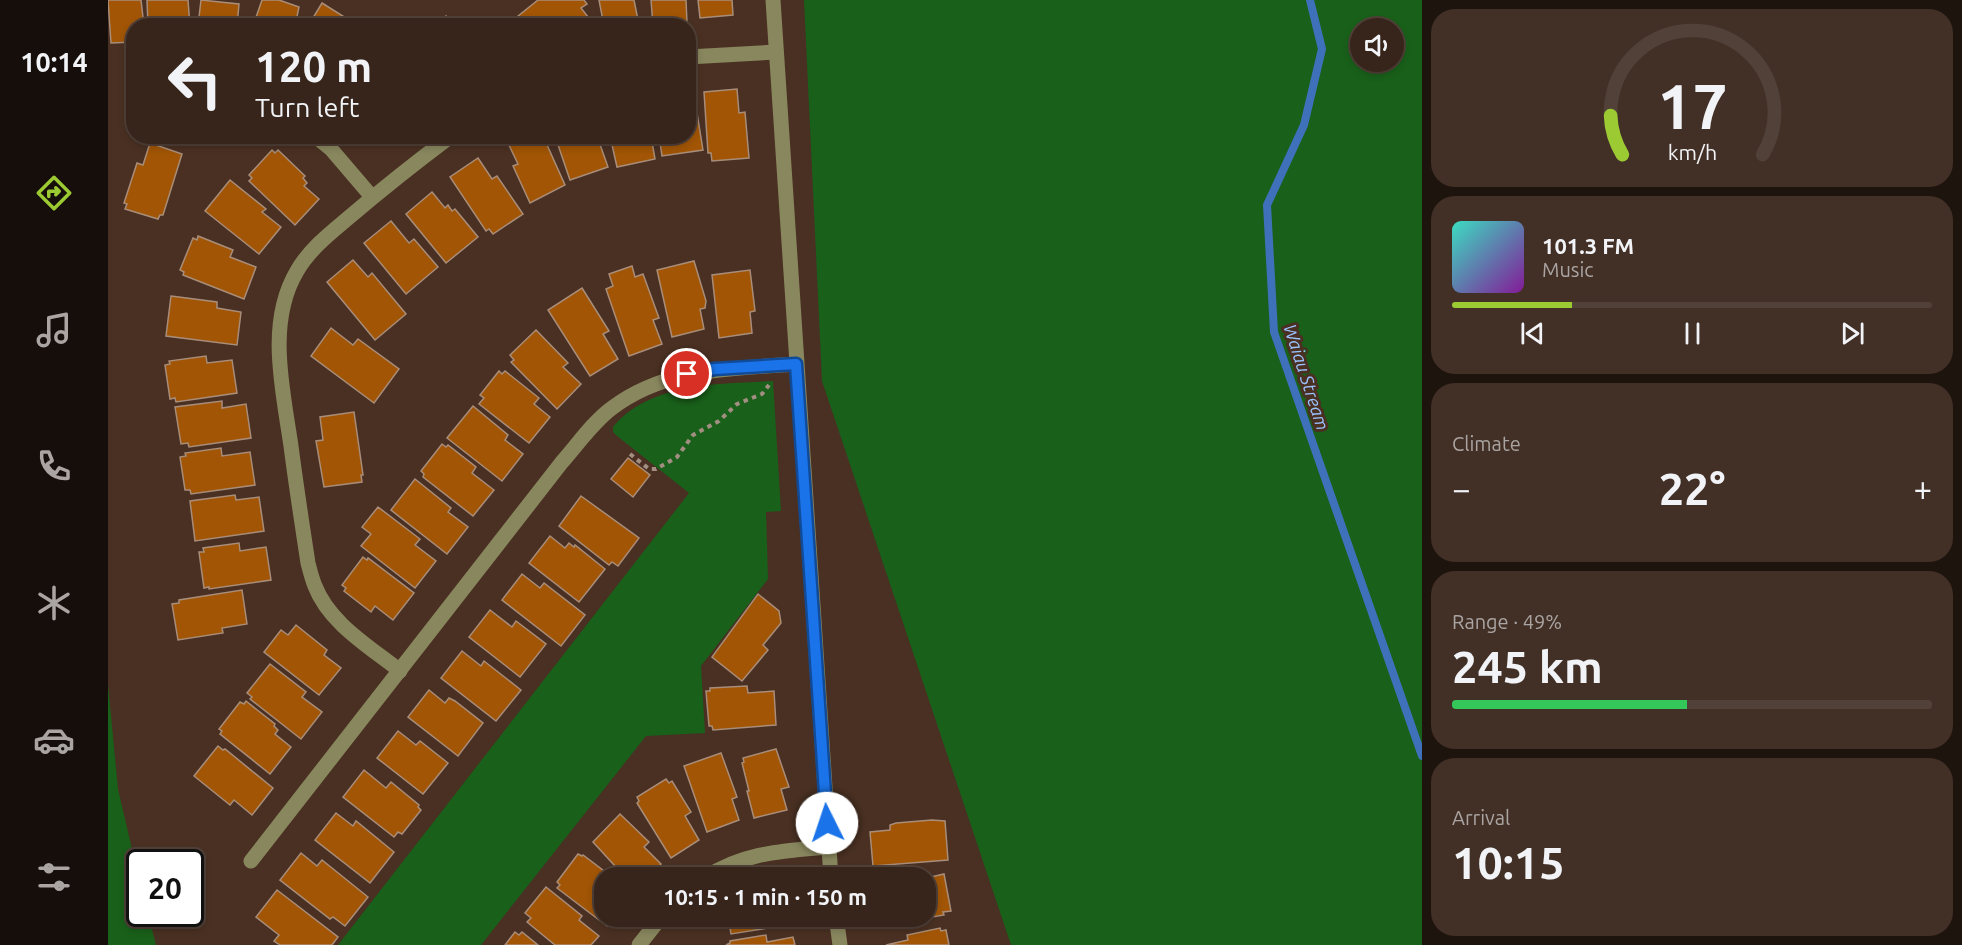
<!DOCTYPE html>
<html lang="en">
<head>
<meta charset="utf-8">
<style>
  body { margin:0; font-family:Ubuntu,sans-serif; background:#423027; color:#f1f3f6; height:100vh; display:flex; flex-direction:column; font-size:22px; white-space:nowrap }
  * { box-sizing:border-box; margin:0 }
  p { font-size:20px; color:#aaa4a2 }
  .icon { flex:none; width:33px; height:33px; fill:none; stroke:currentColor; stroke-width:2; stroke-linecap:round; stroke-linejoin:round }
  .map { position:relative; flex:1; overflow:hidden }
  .panel { display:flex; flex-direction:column; gap:9px; padding:9px; background:#1e140e; width:540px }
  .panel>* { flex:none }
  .guide { position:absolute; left:18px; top:18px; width:570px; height:126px; border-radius:24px; box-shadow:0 3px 9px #0003,0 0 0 2px #514139; background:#37241a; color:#f1f3f6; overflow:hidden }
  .tools { position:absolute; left:1242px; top:18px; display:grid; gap:12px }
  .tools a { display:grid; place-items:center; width:54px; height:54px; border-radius:50%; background:#37241a; box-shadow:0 3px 9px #0003,0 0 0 2px #514139; font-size:30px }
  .speed { position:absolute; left:18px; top:849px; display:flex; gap:12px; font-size:30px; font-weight:700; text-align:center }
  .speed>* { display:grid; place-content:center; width:78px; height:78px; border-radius:50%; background:#37241a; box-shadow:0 3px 9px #0003,0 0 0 2px #514139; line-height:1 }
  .speed .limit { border:3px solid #111; border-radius:9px; background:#fff; color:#111 }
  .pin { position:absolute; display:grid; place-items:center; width:51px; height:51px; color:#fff; margin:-26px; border:3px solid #fff; border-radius:50%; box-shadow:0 2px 6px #0007 }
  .me { position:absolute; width:66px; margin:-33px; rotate:356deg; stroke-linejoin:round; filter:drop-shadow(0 0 4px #0008) }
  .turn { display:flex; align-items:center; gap:21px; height:126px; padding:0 30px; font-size:27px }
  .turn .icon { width:78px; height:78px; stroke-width:2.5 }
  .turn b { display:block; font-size:42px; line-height:51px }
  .big { font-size:45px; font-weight:700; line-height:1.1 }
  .panel .widget { flex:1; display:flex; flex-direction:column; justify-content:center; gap:9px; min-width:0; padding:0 21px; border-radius:24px; background:#423027 }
  .panel .dial { align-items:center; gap:0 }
  .dial svg { height:156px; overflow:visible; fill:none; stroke:#514139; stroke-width:7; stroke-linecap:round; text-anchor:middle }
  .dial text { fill:#f1f3f6; stroke:none }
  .song { display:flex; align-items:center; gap:18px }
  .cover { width:72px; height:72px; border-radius:9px; background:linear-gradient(135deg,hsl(170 70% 55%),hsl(290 70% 35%)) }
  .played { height:6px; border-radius:3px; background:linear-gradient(90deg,#9cca32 25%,#514139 25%) }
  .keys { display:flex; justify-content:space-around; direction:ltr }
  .heat { display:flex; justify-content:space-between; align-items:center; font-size:33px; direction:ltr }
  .charge { height:9px; border-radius:4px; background:linear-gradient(90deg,#34c759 49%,#514139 0) }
  .trip { position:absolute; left:486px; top:867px; width:342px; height:60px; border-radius:24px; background:#37241a; box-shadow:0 3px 9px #0003,0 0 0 2px #514139; font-weight:700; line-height:60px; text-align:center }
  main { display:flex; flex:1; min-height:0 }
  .tabs { display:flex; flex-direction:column; width:108px; justify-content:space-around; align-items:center; background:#160e0a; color:#aaa4a2 }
  .tabs .icon { width:42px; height:42px }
  .tabs .selected { color:#9cca32 }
  .tabs b { font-size:27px; color:#f1f3f6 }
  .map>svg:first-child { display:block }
  .green { fill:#19601a; fill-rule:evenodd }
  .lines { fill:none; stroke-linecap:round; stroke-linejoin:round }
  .stream { stroke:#3f71ba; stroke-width:8 }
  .building { fill:#a15505; stroke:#a98d79; stroke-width:1.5 }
  .path { stroke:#a38e82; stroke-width:4; stroke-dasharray:4.5 4.5; stroke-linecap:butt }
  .minor { stroke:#89875e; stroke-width:15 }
  .route-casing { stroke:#114b97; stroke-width:15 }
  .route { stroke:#1a73e8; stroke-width:10 }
  .labels { text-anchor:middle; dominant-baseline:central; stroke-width:6; stroke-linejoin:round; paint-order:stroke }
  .water-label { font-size:18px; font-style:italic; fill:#9bc3fe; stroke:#493022 }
</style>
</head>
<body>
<main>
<nav class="tabs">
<b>10:14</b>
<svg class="icon selected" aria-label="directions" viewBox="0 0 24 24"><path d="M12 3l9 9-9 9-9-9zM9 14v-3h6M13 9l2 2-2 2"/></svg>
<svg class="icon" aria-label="music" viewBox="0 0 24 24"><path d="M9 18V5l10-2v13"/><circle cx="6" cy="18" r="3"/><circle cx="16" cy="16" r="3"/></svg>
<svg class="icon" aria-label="phone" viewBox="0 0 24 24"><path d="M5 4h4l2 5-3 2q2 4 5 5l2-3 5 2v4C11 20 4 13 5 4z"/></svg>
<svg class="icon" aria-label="climate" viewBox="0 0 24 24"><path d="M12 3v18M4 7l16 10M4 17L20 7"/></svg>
<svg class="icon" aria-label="car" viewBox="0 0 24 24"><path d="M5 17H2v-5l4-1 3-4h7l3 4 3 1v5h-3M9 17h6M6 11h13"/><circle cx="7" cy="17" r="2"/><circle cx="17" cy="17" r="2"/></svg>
<svg class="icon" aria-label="filters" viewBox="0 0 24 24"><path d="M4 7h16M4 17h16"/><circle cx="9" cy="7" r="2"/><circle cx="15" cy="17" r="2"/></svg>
</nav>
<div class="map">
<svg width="1314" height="945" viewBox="0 0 1314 945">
  <rect width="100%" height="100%" fill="#493022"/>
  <g class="green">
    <path d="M 696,0 L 1314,0 L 1314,945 L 903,945 L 714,381 ZM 1252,28 L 1286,28 L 1286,62 L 1252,62 Z"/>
    <path d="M 665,381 L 673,511 L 658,512 L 660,579 L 593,666 L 597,733 L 538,736 L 373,945 L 230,945 L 581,493 L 509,436 L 505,432 L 505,427 C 542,382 613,384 665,381 Z"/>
    <polygon points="0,684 10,789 31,879 32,914 40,914 48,945 0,945"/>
  </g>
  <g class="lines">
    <polyline class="stream" points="1202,0 1214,49 1196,125 1159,205 1166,332 1314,756"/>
  </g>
  <g class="building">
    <polygon points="0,0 33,0 36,26 26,26 26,42 3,43"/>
    <polygon points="39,0 80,0 82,26 40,26"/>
    <polygon points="93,0 131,4 129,26 90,26"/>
    <polygon points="154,0 171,0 191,7 187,26 145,26"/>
    <polygon points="430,0 476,0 479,4 473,8 487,26 407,26 404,21"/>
    <polygon points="491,0 526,0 531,25 496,26"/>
    <polygon points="543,0 578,0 579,23 545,26"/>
    <polygon points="590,0 624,0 625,15 592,18"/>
    <polygon points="214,3 246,23 245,26 200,26"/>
    <polygon points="338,16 345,26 321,26"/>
    <polygon points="629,89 631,113 637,112 641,158 604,161 603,153 600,153 596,92"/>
    <polygon points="580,107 587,107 589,113 595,150 554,156 551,136 580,136"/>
    <polygon points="263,136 279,136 268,144"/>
    <polygon points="414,136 435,136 457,185 422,203 405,166 410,164 400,143"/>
    <polygon points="447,136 489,136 500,167 462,180"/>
    <polygon points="502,136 543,136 547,159 509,167"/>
    <polygon points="42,143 74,154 55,215 52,215 50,219 17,209 19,204 16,203 29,163 35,165"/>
    <polygon points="164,150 167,153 170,150 197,176 195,178 199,183 196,186 211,199 187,225 141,181 144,178 141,175"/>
    <polygon points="370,158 384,179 389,176 415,214 385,234 381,229 378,231 342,177"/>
    <polygon points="122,180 158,209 154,212 173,227 151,254 97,211"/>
    <polygon points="324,192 337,208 340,205 344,211 347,209 370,237 338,263 298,214"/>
    <polygon points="283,221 301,243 306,239 330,267 298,294 256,243"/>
    <polygon points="90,236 125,250 122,257 148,267 136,299 75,275 76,272 72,270 85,238 89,240"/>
    <polygon points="245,260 260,277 264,273 298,314 267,340 219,282"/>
    <polygon points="586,261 598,301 597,308 592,309 596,329 564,337 549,270"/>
    <polygon points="524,266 527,277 535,274 551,318 545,320 554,344 521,356 498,289 505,286 501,274"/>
    <polygon points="642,270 647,311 642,312 644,333 611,338 604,275"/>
    <polygon points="474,288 501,331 495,334 510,359 482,376 440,310"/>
    <polygon points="63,296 109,302 109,308 133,312 129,345 58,336"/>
    <polygon points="223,328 245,345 250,339 291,369 266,403 203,356"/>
    <polygon points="428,330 460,363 455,367 473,384 449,409 403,362 406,360 402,355"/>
    <polygon points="98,356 99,363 124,360 129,393 68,402 67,398 62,399 57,365 62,364 61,361"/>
    <polygon points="391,371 394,374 397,371 431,398 426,404 442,417 421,443 371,404 376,398 372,395"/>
    <polygon points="114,401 114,408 138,404 143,438 81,447 80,443 73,444 67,407"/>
    <polygon points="365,406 400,435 397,440 415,454 394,481 339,438"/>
    <polygon points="246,412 255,475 253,475 254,482 216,487 208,441 215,440 212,417"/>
    <polygon points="334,444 338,447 340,445 368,467 364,473 386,490 365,516 315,477 316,474 313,471"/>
    <polygon points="113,448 114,456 142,452 147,485 83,494 82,490 77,490 72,457 78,456 77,453"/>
    <polygon points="520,458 542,475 525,497 503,479"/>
    <polygon points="307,479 343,508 340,512 360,527 339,554 283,510"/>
    <polygon points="127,495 128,500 151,497 156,531 87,541 82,501"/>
    <polygon points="473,496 531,538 510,566 504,562 501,565 451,526"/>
    <polygon points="270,507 312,539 307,545 328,561 307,588 253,546 263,534 254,527"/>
    <polygon points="442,536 457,548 461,543 466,547 467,545 497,569 471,602 421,563"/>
    <polygon points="131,543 132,551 158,547 163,580 101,589 101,587 96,588 91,552 96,552 95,548"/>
    <polygon points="255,557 259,560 260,558 306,593 285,620 267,606 263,612 236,591 238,588 234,585"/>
    <polygon points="414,574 432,588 436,583 477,615 453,646 394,600"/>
    <polygon points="134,590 139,624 114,628 115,633 70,640 64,604 71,603 71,600"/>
    <polygon points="650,594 671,611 673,623 655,645 660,650 634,681 604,657"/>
    <polygon points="382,610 404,627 408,621 438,644 412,677 361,637"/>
    <polygon points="188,625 219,650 216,655 233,668 211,695 156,652 173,630 180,635"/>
    <polygon points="354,651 373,666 376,661 413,690 388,721 333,678"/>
    <polygon points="162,664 198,692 194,697 214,712 193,739 142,699 144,697 139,693"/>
    <polygon points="639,686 640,693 666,691 668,725 605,730 604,726 601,726 598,691 602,691 602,688"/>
    <polygon points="321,690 337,703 341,698 347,701 375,723 350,756 300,717"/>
    <polygon points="138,701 167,724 166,726 170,730 167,734 183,747 162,774 112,734 114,731 111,729 132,702 136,704"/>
    <polygon points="290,731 308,745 312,741 340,763 315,794 269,758"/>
    <polygon points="110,746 115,750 117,749 165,788 144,815 126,800 122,805 86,776"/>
    <polygon points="668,749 681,787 673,789 679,810 646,818 639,791 641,791 634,763 636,762 635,758"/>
    <polygon points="613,753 629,797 624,799 631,820 599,832 576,766"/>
    <polygon points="256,770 278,788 283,782 311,805 310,807 313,810 294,834 290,832 286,837 235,797"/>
    <polygon points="558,779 561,783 564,781 583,812 577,816 591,840 563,858 529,803 531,801 529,797"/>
    <polygon points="228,813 245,826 248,821 286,852 262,883 207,840"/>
    <polygon points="512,814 541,842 536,847 553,864 539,878 518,878 485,842"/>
    <polygon points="824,820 837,821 840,860 765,866 762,832 782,830 782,825 788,823"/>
    <polygon points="193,853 209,866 214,860 260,897 237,926 225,917 222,919 172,880"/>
    <polygon points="470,854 474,856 475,855 504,877 496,878 496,916 507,916 499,926 449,888 452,885 449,882"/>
    <polygon points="836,874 843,911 835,912 836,915 773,926 771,916 818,916 818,878"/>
    <polygon points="438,887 474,916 471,920 491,936 483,945 447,945 419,922 423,918 417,913"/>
    <polygon points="169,890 230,937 224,945 172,945 166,941 171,935 148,917"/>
    <polygon points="620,916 685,916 686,924 623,934"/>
    <polygon points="832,928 833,931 838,930 841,945 778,945 800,940 799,935"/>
    <polygon points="407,932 411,935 414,932 430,945 397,945"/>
    <polygon points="658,935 659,942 685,937 687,945 618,945 622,943 622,941"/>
  </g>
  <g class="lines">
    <polyline class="path" points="522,454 541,469 548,469 569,457 585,435 611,421 629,404 654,394 661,385"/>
    <g class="minor">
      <polyline points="665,0 723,878"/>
      <polyline points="580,57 668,52"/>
      <polyline points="207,136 223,149 264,197"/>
      <path d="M 292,671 C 262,647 221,623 207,586 C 204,579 202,571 200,563 C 194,524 188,485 183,446 C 175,390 158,323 189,271 C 201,250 221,234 239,219 C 273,190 307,163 343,136"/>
      <path d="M 143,861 L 454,462 C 470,444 485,422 504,408 C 558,367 624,369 688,364"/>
      <path d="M 597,878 C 636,852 676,851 721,847"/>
      <polyline points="728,916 732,945"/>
      <polyline points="531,945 554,916"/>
    </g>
  </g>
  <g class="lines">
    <defs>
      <polyline id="route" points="579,374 607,369 688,364 719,823"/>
    </defs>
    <use href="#route" class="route-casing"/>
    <use href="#route" class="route"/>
  </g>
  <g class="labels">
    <g class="water-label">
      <text transform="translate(1199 377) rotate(72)">Waiau Stream</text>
    </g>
  </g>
</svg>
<div class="tools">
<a><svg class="icon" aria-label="sound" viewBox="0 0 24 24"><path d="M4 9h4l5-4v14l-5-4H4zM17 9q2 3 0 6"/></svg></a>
</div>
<div class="speed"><div class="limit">20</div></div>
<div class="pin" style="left:579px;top:374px;background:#d93025"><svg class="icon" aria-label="arrive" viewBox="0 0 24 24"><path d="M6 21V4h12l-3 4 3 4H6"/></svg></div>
<svg class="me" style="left:719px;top:823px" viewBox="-20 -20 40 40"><circle r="19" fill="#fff"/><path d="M0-13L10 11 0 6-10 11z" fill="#1a73e8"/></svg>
<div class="trip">10:15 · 1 min · 150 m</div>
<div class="guide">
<div class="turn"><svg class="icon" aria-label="left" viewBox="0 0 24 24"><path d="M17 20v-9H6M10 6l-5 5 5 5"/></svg><div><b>120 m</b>Turn left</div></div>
</div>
</div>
<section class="panel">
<div class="widget dial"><svg viewBox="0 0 100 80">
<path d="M14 69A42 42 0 1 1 86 69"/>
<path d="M14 69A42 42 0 0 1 8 49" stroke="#9cca32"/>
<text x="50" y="56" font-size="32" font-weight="700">17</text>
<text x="50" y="72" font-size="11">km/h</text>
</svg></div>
<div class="widget">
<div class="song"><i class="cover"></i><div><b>101.3 FM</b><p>Music</p></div></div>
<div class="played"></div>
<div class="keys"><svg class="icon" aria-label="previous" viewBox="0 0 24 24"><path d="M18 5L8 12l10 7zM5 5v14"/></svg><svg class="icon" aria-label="pause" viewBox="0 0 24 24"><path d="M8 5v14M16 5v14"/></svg><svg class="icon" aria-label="next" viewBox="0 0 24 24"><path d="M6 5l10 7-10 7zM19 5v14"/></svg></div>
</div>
<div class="widget"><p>Climate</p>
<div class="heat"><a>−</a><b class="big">22°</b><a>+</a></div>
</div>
<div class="widget"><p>Range · 49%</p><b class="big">245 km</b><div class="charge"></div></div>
<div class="widget"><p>Arrival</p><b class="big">10:15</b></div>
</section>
</main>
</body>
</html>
